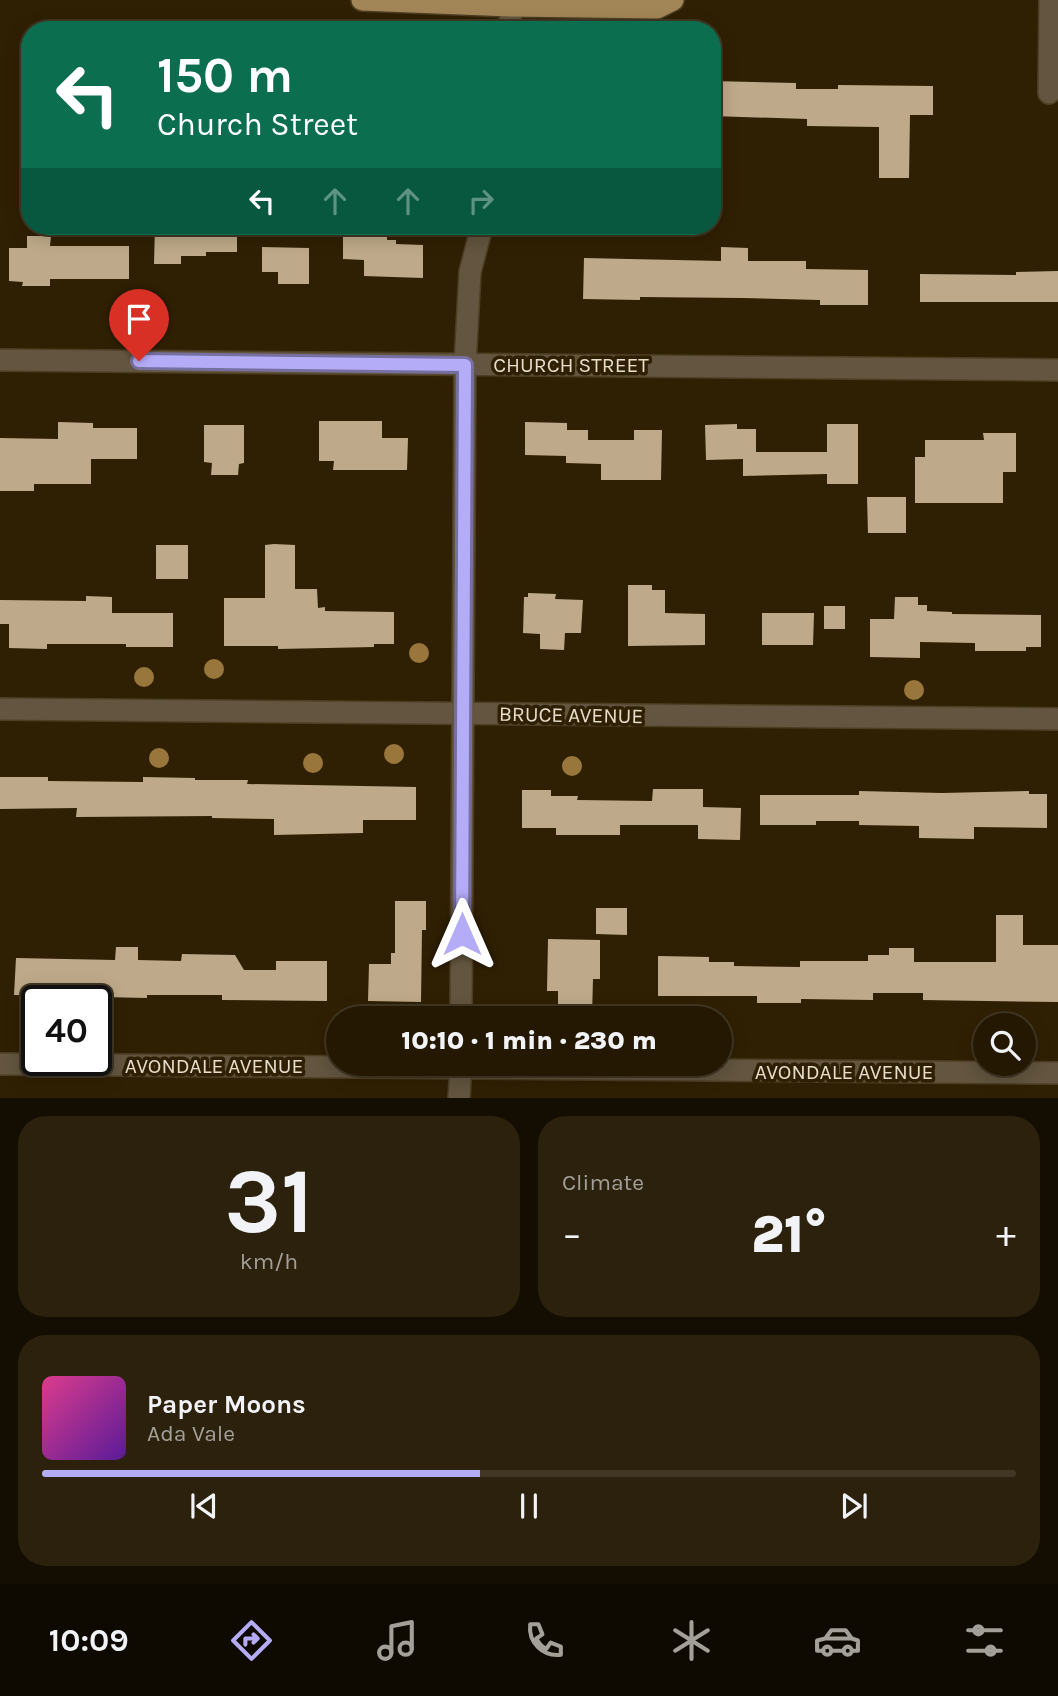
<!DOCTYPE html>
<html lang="en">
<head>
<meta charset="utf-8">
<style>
  body { margin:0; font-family:Karla,sans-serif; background:#2c210c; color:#f1f3f6; height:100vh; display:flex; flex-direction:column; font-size:26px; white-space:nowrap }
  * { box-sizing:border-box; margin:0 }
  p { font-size:23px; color:#a3a099 }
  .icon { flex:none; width:38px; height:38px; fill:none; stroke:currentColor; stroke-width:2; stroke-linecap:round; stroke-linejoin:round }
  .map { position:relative; height:1098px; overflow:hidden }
  .details { display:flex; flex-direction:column; gap:18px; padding:18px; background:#140d01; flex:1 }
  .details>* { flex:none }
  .hud { position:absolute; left:21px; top:21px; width:700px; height:214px; border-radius:28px; box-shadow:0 4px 18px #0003,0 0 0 2px #413724; background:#0b6e4f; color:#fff; overflow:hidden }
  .buttons { position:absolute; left:973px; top:1013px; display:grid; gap:14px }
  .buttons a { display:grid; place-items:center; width:63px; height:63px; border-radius:50%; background:#241802; box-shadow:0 4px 18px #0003,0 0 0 2px #413724; font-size:35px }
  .speed { position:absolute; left:21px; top:985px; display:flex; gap:14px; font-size:35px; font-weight:700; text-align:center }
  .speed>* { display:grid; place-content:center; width:91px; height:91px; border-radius:50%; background:#241802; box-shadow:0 4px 18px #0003,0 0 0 2px #413724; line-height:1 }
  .speed .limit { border:4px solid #111; border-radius:10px; background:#fff; color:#111 }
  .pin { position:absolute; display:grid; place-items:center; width:60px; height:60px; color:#fff; margin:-72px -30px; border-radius:50% 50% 50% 0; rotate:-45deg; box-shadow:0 0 7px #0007 }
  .pin .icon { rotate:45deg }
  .me { position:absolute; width:77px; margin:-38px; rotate:0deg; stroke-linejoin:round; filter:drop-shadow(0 0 5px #0008) }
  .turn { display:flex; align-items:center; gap:24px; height:147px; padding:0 21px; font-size:32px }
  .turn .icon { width:91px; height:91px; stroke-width:2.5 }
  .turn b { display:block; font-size:49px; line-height:60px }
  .lanes { display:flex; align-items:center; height:66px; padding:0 21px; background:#0003; justify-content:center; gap:35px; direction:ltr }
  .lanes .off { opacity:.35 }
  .big { font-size:52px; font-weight:800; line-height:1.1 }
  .details .tile { flex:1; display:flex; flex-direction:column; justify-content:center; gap:10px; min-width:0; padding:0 24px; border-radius:28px; background:#2c210c }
  .details .dial { align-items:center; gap:0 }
  .dial b { font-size:91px; line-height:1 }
  .song { display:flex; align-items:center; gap:21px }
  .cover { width:84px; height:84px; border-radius:10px; background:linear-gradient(135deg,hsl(330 70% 55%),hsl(270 70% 35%)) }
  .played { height:7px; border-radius:4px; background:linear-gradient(90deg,#b5acf8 45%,#413724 45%) }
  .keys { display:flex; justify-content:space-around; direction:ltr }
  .heat { display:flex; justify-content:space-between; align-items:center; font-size:38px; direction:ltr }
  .details .tiles { flex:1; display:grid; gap:18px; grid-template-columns:1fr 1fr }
  .tile:last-child { grid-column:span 2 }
  .trip { position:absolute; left:326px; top:1006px; width:406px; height:70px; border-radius:35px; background:#241802; box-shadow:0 4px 18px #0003,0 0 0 2px #413724; font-weight:800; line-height:70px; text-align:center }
  .tab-bar { display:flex; height:112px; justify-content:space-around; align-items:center; background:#0e0a01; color:#a3a099 }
  .tab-bar .icon { width:49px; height:49px }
  .tab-bar .active { color:#b5acf8 }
  .tab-bar b { font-size:32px; color:#f1f3f6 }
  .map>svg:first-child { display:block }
  .building { fill:#beaa8a }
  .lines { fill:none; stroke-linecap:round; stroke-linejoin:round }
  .minor-casing { stroke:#4d3e23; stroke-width:24 }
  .major-casing { stroke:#4d3e23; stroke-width:24 }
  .minor { stroke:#63553f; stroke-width:21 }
  .major { stroke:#a38658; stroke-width:21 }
  .tree { fill:#98763c }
  .route-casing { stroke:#7670a1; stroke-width:18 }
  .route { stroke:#b5acf8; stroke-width:12 }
  .labels { text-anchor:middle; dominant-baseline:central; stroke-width:7; stroke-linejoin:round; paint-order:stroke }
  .street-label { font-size:21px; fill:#e7ddcc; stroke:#302003 }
</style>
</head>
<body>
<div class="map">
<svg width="1058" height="1098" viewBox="0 0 1058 1098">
  <rect width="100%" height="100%" fill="#302003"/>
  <g class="building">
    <polygon points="712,81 796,83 796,89 838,89 838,85 933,86 933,115 910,115 909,178 879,178 879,127 807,126 807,119 712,116"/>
    <polygon points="155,226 237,226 237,252 206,252 206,256 181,256 181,264 154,264"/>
    <polygon points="27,236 51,236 50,246 129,246 129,279 50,279 50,286 22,286 23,282 9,281 9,248 27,248"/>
    <polygon points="343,236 387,237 387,240 396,240 396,244 423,245 423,278 364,276 364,260 343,259"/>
    <polygon points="262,247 309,248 309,284 278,284 278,272 262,272"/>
    <polygon points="721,247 748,248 748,261 806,261 806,269 868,270 868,305 820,305 820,300 743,298 640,297 640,300 583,299 584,258 721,261"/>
    <polygon points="1058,271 1058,302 920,302 920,274 1016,275 1016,272"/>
    <polygon points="319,421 382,421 382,438 408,438 407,470 333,470 334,461 319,461"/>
    <polygon points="58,422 93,423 93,428 137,428 137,459 91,459 91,484 34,484 34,491 0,491 0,438 58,439"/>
    <polygon points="525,422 567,423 567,430 588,430 588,440 634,440 634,430 662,430 661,480 601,480 601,464 566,463 566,456 525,455"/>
    <polygon points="737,424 737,429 756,429 756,452 827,452 827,424 858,424 858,484 827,484 827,474 743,476 743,459 706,460 705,425"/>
    <polygon points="204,425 244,425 244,463 239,464 238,475 211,475 212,463 204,462"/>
    <polygon points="983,433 1016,433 1016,472 1003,472 1003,503 915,503 915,457 925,457 925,440 984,440"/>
    <polygon points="867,497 906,497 906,533 868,533"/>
    <polygon points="274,544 295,545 295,589 317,589 318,608 325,607 325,611 394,612 394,644 374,644 374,647 278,649 278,646 224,646 224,598 265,598 265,545"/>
    <rect x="156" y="545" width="32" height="34"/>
    <polygon points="628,585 652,585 652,590 665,590 665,613 705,614 705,645 628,646"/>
    <polygon points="528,593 556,594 555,599 583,600 581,633 565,633 564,650 540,649 540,634 523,633 524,597 528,597"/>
    <polygon points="86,596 112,597 112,613 173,613 173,647 126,647 126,644 47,644 47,649 9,648 9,624 0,624 0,600 86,601"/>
    <polygon points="895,597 918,597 918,605 927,605 927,611 952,612 952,614 1041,615 1041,647 1026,647 1026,651 975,651 975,643 920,642 920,658 870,657 870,619 894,619"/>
    <rect x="824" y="606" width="21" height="23"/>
    <polygon points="762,613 814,613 813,645 762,645"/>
    <polygon points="0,777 48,777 48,781 143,782 143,777 195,778 195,780 248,780 247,784 416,787 416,820 363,820 363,833 274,835 274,819 212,818 212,816 76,817 77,808 0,809"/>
    <polygon points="653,789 703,789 703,807 741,808 740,840 698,839 698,825 620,825 620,835 556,835 556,828 522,828 522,790 551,790 551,796 578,796 577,800 652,801"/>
    <polygon points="859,791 942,793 1029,791 1029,794 1047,794 1047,828 974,827 974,839 919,838 919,826 859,825 859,821 816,821 816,825 760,825 760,795 859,795"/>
    <polygon points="395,901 426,901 426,930 422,930 421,1002 368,1001 369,964 391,964 391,953 395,953"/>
    <polygon points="596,908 627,908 627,935 596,934"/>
    <polygon points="996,915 1023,915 1023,945 1058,945 1058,1002 923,1000 923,993 873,993 873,1000 801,999 801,1003 757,1003 757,996 658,996 658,956 709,957 709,962 734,962 734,966 800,967 800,961 868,961 868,955 889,955 889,948 914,948 914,962 996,962"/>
    <polygon points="548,939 600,940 600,979 593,979 592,1016 558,1016 558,991 547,991"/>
    <polygon points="116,947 138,947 138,960 181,961 182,954 235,955 244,970 276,970 276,961 327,961 327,1001 222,1000 222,995 147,995 147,998 14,995 16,958 115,960"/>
  </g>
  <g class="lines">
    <defs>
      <g id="minor">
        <polyline points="510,30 511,0"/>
        <polyline points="1049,93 1050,0"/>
        <polyline points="0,360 1058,370"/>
        <polyline points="0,709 1058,719"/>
        <polyline points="461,1018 465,365 470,272 482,226"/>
        <polyline points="0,1064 1058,1073"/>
        <polyline points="459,1098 461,1064"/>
      </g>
      <polyline id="major" points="362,0 511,6 657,8 673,0"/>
    </defs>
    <use href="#minor" class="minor-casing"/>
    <use href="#major" class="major-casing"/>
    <use href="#minor" class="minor"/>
    <use href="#major" class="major"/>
  </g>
  <g class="tree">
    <circle cx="419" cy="653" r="10"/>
    <circle cx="214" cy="669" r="10"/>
    <circle cx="144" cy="677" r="10"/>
    <circle cx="914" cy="690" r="10"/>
    <circle cx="394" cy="754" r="10"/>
    <circle cx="159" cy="758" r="10"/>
    <circle cx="313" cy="763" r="10"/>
    <circle cx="572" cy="766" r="10"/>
  </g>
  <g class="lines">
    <defs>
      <polyline id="route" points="139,361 465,365 462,934"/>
    </defs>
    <use href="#route" class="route-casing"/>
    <use href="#route" class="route"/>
  </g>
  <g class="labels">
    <g class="street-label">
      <text x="571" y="365">CHURCH STREET</text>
      <text transform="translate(571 715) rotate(1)">BRUCE AVENUE</text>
      <text x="214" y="1066">AVONDALE AVENUE</text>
      <text x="844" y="1072">AVONDALE AVENUE</text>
    </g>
  </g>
</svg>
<div class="buttons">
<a><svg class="icon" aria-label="search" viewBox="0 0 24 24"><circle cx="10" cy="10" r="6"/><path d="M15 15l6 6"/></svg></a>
</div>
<div class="speed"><div class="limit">40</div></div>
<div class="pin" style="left:139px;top:361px;background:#d93025"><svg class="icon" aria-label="arrive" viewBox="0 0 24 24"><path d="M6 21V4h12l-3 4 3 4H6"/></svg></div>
<svg class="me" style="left:462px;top:934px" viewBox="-20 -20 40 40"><path d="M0-17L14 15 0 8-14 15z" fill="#b5acf8" stroke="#fff" stroke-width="4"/></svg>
<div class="trip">10:10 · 1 min · 230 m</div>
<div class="hud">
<div class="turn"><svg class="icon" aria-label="left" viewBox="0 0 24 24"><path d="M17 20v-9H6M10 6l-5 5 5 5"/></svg><div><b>150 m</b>Church Street</div></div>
<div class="lanes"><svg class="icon" aria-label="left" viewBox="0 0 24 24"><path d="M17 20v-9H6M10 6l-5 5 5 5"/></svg><svg class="icon off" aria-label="ahead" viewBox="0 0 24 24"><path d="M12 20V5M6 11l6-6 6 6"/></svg><svg class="icon off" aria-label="ahead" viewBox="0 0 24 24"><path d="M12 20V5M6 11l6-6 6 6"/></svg><svg class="icon off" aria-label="right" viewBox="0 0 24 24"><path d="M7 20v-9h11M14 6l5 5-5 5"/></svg></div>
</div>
</div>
<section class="details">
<div class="tiles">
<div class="tile dial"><b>31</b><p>km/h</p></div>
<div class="tile"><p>Climate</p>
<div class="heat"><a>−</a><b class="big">21°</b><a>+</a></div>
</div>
<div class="tile">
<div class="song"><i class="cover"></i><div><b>Paper Moons</b><p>Ada Vale</p></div></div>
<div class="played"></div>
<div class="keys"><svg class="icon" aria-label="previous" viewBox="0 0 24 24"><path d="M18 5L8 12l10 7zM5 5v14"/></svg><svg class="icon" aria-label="pause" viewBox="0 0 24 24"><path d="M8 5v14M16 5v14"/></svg><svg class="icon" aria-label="next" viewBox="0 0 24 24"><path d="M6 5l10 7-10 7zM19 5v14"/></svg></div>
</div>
</div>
</section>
<nav class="tab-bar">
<b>10:09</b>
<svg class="icon active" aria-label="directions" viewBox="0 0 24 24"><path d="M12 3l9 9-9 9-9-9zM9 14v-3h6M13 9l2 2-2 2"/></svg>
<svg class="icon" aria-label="music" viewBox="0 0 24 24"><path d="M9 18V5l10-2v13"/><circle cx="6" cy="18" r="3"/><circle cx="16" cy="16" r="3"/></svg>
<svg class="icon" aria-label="phone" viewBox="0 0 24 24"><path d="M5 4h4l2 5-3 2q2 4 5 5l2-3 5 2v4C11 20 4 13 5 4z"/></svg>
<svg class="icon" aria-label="climate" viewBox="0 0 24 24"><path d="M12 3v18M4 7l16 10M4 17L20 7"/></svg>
<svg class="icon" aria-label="car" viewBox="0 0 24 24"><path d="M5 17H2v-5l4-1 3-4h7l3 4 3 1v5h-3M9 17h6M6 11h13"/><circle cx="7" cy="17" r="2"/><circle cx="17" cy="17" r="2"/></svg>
<svg class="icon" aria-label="filters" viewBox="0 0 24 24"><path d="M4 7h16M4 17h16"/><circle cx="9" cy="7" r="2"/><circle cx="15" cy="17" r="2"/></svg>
</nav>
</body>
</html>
